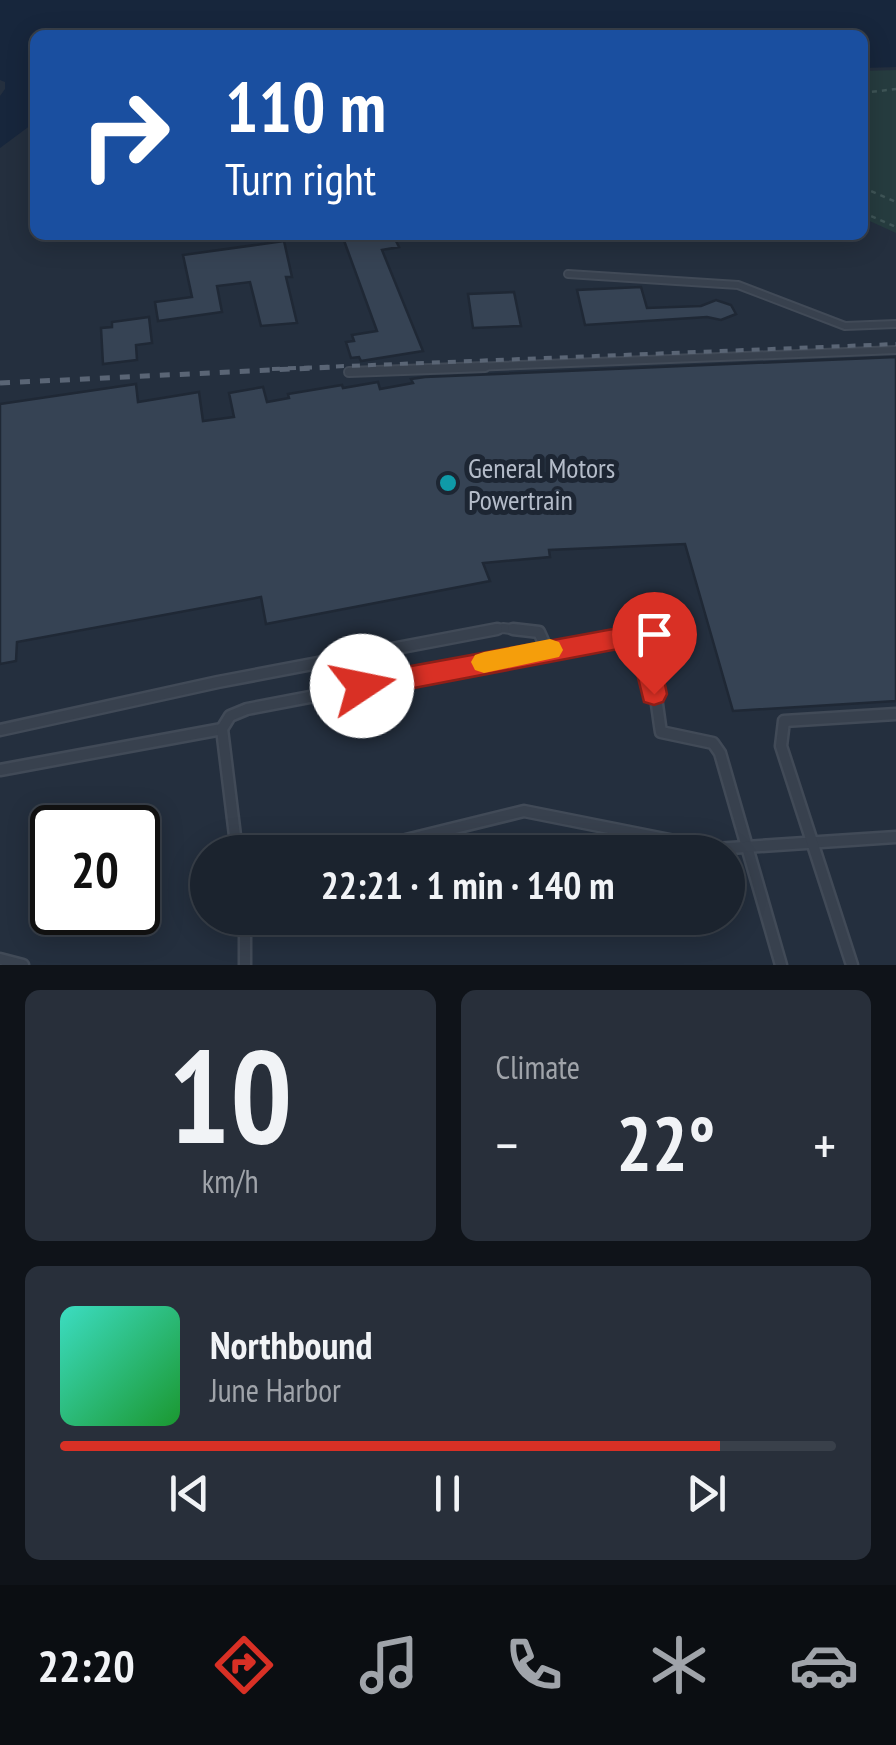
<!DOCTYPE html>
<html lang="en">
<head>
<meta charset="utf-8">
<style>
  body { margin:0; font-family:"PT Sans Narrow",sans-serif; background:#282f3a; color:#f1f3f6; height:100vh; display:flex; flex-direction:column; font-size:38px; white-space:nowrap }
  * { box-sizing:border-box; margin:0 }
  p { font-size:32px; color:#a0a4aa }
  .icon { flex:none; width:55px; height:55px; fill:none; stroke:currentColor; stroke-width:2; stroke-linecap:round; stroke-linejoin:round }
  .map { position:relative; height:965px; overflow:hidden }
  .details { display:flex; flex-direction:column; gap:25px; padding:25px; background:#0f1319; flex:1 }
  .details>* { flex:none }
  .banner { position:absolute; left:30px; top:30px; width:838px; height:210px; border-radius:15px; box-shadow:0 5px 25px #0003,0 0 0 2px #39404a; background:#1a4fa0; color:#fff; overflow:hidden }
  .speed { position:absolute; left:30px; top:805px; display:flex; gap:20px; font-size:50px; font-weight:700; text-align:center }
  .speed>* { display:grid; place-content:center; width:130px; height:130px; border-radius:50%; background:#1b232e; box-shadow:0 5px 25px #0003,0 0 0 2px #39404a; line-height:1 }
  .speed .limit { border:5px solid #111; border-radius:15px; background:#fff; color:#111 }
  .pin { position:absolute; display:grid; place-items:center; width:85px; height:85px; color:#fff; margin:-102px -42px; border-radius:50% 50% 50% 0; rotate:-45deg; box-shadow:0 0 10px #0007 }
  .pin .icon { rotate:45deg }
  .me { position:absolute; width:110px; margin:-55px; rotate:79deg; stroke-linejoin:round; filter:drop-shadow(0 0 8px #0008) }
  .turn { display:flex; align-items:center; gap:35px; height:210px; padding:0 30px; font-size:45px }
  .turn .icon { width:130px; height:130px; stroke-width:2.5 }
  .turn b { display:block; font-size:70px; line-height:85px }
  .big { font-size:75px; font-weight:700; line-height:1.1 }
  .details .widget { flex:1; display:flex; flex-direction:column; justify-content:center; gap:15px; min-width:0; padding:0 35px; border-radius:15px; background:#282f3a }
  .details .dial { align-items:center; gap:0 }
  .dial b { font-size:130px; line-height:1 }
  .song { display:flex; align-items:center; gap:30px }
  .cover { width:120px; height:120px; border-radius:15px; background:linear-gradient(135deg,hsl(170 70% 55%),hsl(130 70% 35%)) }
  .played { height:10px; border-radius:5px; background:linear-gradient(90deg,#d93025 85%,#39404a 85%) }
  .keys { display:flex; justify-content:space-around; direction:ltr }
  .heat { display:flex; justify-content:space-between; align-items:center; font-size:55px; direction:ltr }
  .details .tiles { flex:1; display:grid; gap:25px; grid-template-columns:1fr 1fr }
  .widget:last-child { grid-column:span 2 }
  .trip { position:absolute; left:190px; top:835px; width:555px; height:100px; border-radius:50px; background:#1b232e; box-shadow:0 5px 25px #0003,0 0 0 2px #39404a; font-weight:700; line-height:100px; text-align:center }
  .menu { display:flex; height:160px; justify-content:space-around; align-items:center; background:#0b0e12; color:#a0a4aa }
  .menu .icon { width:70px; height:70px }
  .menu .on { color:#d93025 }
  .menu b { font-size:45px; color:#f1f3f6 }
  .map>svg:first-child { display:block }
  .green { fill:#263c3f }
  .water { fill:#17263c }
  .building { fill:#364354; stroke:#1f2835; stroke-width:2.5 }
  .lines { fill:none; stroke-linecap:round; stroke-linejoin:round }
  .service-far2-casing { stroke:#414a57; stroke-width:10 }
  .service-far1-casing { stroke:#414a57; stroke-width:12 }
  .service-casing { stroke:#414a57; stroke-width:15 }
  .path { stroke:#3f5557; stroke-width:2.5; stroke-dasharray:5 5; stroke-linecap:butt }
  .service-far2 { stroke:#38414e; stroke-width:6 }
  .service-far1 { stroke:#38414e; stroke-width:8 }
  .service { stroke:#38414e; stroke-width:10 }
  .rail-far1 { stroke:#5a6575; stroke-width:4; stroke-dasharray:8 8; stroke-linecap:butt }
  .rail { stroke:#5a6575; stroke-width:5; stroke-dasharray:10 10; stroke-linecap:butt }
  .route { fill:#d93025; stroke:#8d1f18; stroke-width:2.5 }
  .slow { fill:#f59e0b }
  .culture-dot { fill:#0f9aa8; stroke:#1d2633; stroke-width:4 }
  .labels { text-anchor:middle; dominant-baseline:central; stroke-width:10; stroke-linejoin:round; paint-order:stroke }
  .poi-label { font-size:28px; fill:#b4bcc9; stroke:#1d2633; text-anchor:start }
</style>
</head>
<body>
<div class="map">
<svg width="896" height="965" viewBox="0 0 896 965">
  <rect width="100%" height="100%" fill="#242f3e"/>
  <polygon class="green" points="896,70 896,233 863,218 862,71"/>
  <polygon class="water" points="0,0 896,0 896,67 863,68 862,35 35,35 35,122 0,148 0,96 5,89 5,82 0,80"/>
  <g class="building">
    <polygon points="342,235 393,235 399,247 382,250 423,351 361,361 359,357 351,358 346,342 354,341 352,335 377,331"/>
    <polygon points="284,241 292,277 286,277 297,323 261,326 250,282 217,286 222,312 158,321 155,302 192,297 183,255"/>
    <polygon points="641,287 647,308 701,306 716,300 731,305 736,314 721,320 707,317 585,325 577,290"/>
    <polygon points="514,292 521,326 473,328 468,294"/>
    <polygon points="149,317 152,343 136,345 137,360 103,364 101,328 112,327 112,322"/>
    <polygon points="896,357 896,701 733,711 685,544 549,550 550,557 483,563 490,581 266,624 261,597 17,642 16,661 0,664 0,404 136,384 138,402 199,392 203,421 234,417 229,393 263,387 267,402 289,398 288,394 342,385 343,388 378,382 380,389 413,383 411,379 425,377"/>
  </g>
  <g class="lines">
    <defs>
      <g id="service-far2">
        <polyline points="568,274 738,285 845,326 896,324"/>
        <polyline points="423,369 896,350"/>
      </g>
      <g id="service-far1">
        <polyline points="349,372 485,367"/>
        <polyline points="484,632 503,628 536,632"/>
      </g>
      <g id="service">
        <polyline points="513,629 539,632 547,650"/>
        <polyline points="0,730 218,682 497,629"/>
        <polyline points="0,770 222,729"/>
        <path d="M 237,852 L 222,729 L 230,716 L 247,709 L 624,637 C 656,658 655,697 661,732 L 713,743 L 720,753 L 781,965"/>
        <polyline points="357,852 524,811 715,849 896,837"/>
        <polyline points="245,918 245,965"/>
        <polyline points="0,959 23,965"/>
        <polyline points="852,965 781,746 784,721 896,714"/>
      </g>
    </defs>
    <use href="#service-far2" class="service-far2-casing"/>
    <use href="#service-far1" class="service-far1-casing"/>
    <use href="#service" class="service-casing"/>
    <g class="path">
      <polyline points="862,93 896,89"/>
      <polyline points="862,187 896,202"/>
      <polyline points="862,212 896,227"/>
    </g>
    <use href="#service-far2" class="service-far2"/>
    <use href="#service-far1" class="service-far1"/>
    <use href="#service" class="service"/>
    <polyline class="rail-far1" points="272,369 896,344"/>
    <polyline class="rail" points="0,383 334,367"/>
  </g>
  <path class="route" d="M 624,627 C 658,638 660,662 667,694 L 663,702 L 654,705 L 644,702 L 633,658 L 623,648 L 362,698 L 352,694 L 348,686 L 352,679 L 362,675 Z"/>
  <polygon class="slow" points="550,639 559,642 563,650 559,657 484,673 475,670 471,662 475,655 484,652"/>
  <circle class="culture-dot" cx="448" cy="483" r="10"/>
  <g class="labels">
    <g class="poi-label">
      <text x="468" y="467">General Motors<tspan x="468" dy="32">Powertrain</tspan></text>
    </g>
  </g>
</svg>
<div class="speed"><div class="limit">20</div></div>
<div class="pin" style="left:654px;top:694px;background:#d93025"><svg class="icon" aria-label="arrive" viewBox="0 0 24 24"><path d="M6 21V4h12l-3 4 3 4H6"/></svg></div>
<svg class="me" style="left:362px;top:686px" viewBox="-20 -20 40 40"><circle r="19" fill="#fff"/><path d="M0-13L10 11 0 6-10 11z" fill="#d93025"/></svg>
<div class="trip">22:21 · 1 min · 140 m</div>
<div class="banner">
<div class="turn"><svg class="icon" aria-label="right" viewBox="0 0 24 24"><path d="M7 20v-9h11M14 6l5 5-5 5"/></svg><div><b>110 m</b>Turn right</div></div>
</div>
</div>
<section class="details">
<div class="tiles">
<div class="widget dial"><b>10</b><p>km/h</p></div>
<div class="widget"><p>Climate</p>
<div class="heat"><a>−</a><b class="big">22°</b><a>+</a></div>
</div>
<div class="widget">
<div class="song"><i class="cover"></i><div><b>Northbound</b><p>June Harbor</p></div></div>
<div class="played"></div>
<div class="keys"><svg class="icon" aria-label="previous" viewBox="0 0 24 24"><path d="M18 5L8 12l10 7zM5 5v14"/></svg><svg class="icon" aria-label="pause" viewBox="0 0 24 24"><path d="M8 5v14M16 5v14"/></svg><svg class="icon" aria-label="next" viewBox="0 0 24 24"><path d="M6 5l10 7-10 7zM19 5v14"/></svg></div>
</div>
</div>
</section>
<nav class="menu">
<b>22:20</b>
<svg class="icon on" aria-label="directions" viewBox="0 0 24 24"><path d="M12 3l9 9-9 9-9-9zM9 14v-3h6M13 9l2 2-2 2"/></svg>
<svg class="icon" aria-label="music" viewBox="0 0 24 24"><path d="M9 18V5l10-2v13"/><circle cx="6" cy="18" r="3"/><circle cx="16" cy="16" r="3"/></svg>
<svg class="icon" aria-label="phone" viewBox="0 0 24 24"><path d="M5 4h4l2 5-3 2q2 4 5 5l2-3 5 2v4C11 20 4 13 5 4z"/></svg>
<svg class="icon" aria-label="climate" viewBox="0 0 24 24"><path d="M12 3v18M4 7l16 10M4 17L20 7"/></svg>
<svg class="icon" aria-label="car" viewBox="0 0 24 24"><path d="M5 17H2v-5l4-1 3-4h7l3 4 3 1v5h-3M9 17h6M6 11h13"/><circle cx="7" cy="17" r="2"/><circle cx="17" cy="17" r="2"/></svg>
</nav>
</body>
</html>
